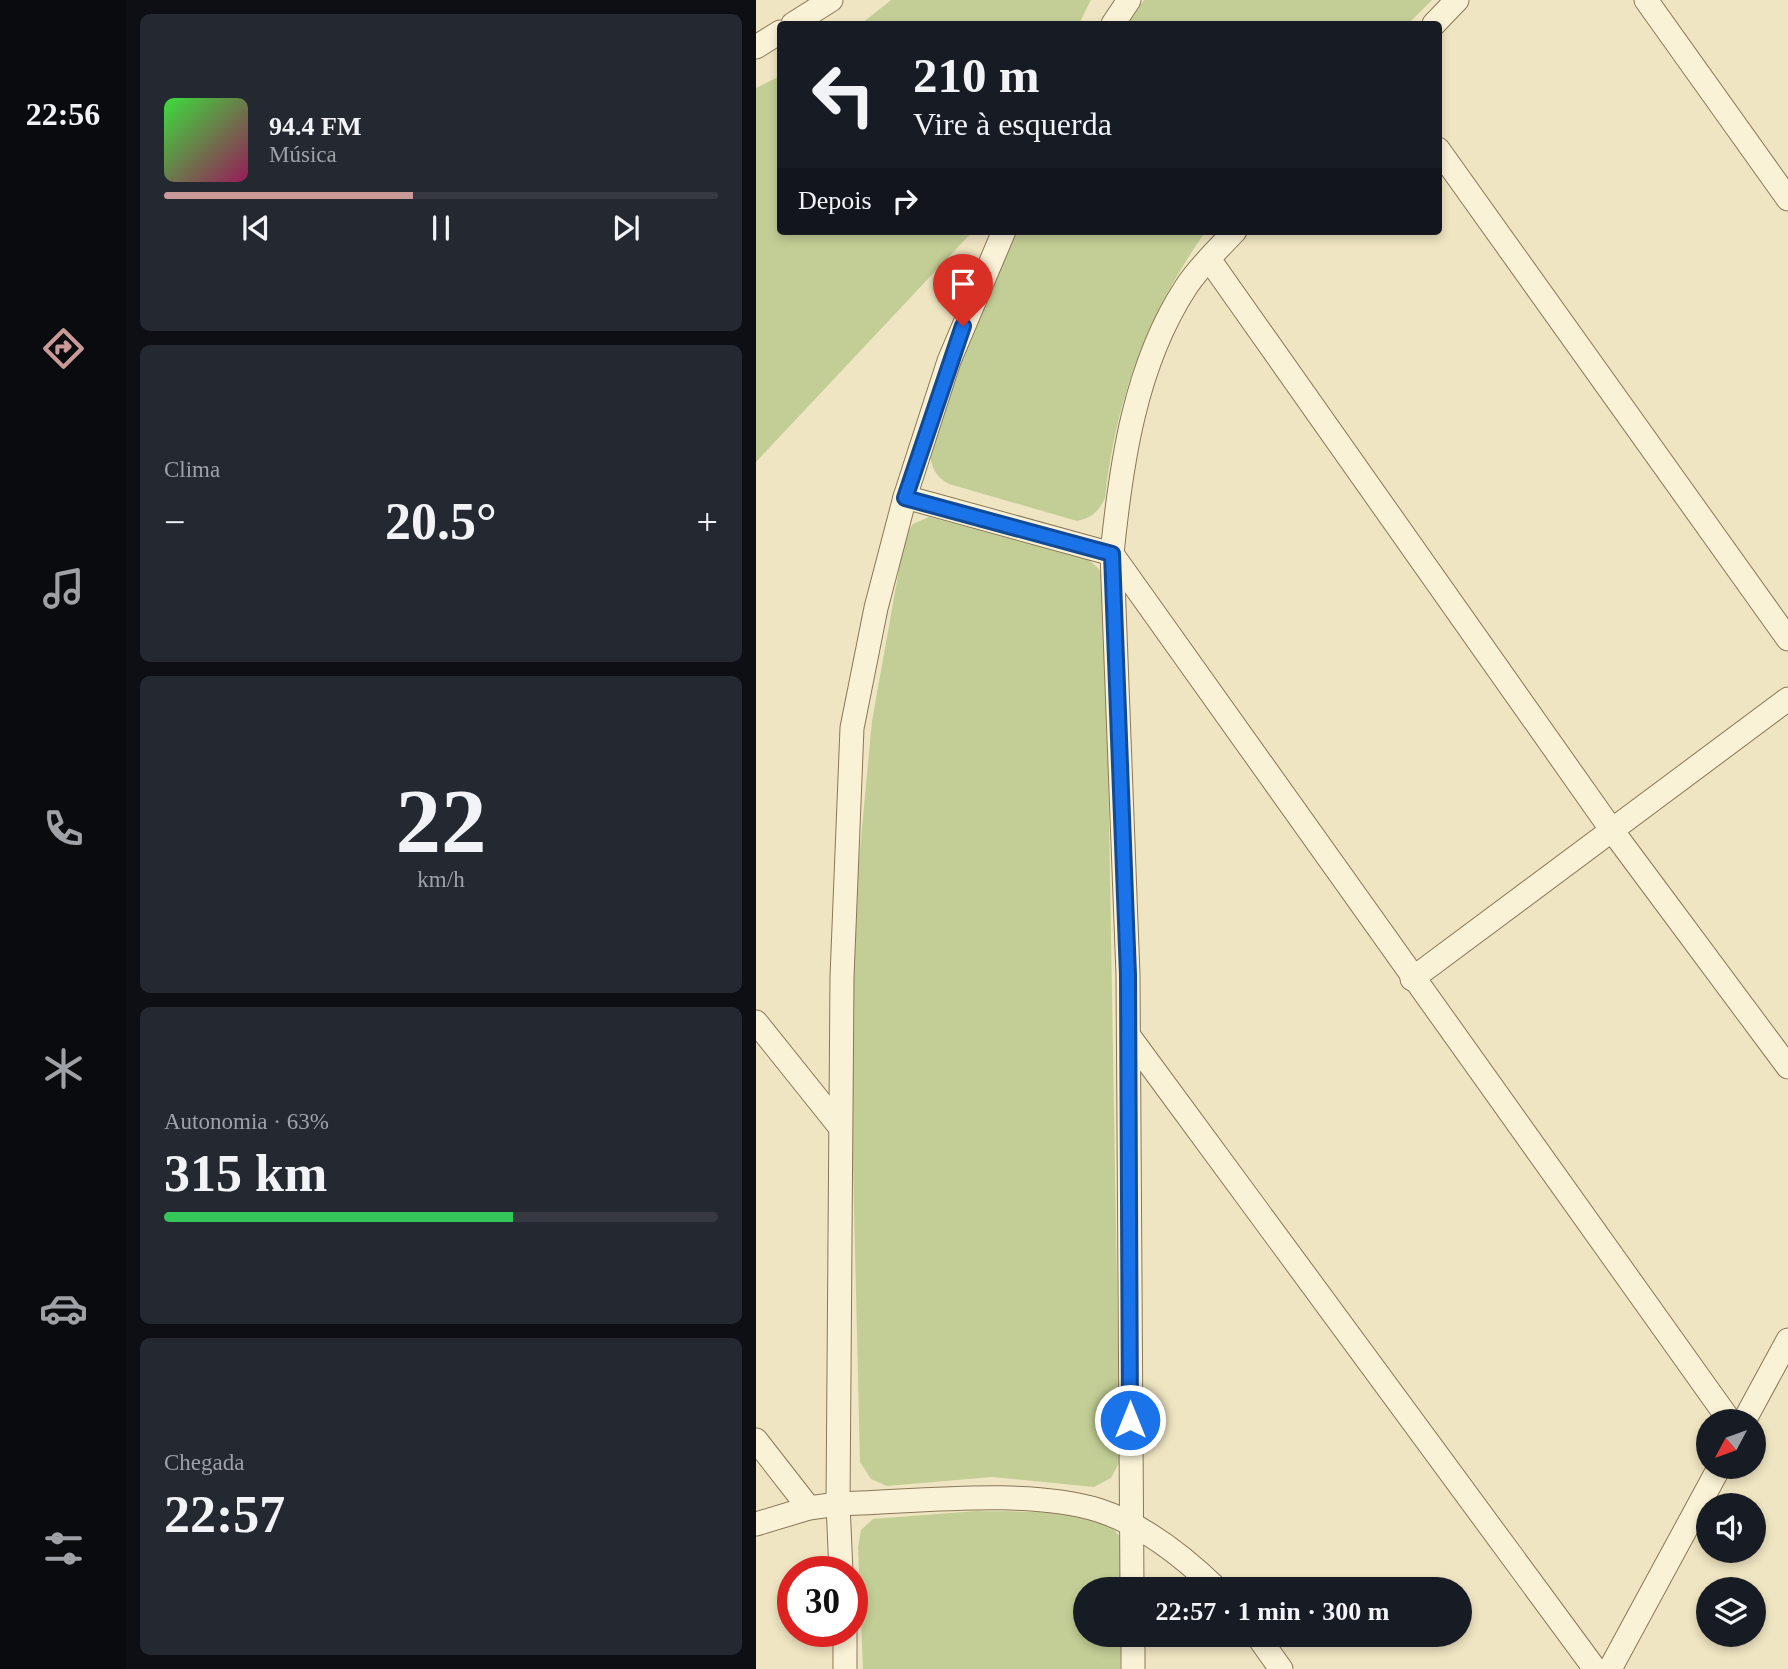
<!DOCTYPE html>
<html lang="pt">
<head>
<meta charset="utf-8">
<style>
  body { margin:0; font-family:Georgia,serif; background:#242831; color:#f1f3f6; height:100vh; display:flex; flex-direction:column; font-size:26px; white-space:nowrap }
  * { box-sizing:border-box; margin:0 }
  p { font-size:23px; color:#9ea1a6 }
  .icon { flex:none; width:38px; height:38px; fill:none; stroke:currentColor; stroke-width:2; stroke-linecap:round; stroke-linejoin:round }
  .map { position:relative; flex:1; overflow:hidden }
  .sheet { display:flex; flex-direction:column; gap:14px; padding:14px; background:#0d0f14; width:630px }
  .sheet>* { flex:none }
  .banner { position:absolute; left:21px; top:21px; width:665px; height:214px; border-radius:7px; box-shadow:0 4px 10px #0003; background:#171b24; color:#f1f3f6; overflow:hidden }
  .needle { width:46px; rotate:229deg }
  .controls { position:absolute; left:940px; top:1409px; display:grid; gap:14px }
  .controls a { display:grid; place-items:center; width:70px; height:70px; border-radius:50%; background:#171b24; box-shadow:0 4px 10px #0003; font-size:35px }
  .speed { position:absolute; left:21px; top:1556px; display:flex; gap:14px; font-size:35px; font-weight:700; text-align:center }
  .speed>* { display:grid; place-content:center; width:91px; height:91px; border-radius:50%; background:#171b24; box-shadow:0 4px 10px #0003; line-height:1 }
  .speed .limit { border:10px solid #d22; background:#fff; color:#111 }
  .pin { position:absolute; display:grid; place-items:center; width:60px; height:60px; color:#fff; margin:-72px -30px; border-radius:50% 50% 50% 0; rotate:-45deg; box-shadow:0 0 7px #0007 }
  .pin .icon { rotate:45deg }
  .me { position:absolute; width:77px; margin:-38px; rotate:0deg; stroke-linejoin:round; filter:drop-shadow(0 0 5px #0008) }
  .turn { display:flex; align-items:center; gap:24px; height:147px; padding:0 21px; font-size:32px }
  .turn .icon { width:91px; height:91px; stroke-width:2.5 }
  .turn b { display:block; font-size:49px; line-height:60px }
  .then { display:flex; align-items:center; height:66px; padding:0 21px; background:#0003; gap:14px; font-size:26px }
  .big { font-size:52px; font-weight:800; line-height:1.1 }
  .sheet .widget { flex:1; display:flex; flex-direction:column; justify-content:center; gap:10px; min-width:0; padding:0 24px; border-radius:10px; background:#242831 }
  .sheet .dial { align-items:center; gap:0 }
  .dial b { font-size:91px; line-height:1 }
  .song { display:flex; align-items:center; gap:21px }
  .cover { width:84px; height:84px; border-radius:10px; background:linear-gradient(135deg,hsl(120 70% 55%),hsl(330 70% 35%)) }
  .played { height:7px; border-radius:4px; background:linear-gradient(90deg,#ca9a99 45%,#363941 45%) }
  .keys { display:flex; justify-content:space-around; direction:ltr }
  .heat { display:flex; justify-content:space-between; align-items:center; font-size:38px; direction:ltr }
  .charge { height:10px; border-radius:5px; background:linear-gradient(90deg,#34c759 63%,#363941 0) }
  .trip { position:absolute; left:317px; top:1577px; width:399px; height:70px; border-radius:35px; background:#171b24; box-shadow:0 4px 10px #0003; font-weight:800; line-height:70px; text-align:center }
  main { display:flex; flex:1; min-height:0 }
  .tabs { display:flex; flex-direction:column; width:126px; justify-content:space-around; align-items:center; background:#090b0e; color:#9ea1a6 }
  .tabs .icon { width:49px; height:49px }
  .tabs .current { color:#ca9a99 }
  .tabs b { font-size:32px; color:#f1f3f6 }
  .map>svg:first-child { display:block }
  .green { fill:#c3ce96 }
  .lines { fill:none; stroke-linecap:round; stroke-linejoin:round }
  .minor-casing { stroke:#8a7759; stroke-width:25 }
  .minor { stroke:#faf2d6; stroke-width:23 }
  .route-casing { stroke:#114b97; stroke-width:18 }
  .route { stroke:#1a73e8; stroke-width:12 }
</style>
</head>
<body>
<main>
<nav class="tabs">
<b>22:56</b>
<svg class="icon current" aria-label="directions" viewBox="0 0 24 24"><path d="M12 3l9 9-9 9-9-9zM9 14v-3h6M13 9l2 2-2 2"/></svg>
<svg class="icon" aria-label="music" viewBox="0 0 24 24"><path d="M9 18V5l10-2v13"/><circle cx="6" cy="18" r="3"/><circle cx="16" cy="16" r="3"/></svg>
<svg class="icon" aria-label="phone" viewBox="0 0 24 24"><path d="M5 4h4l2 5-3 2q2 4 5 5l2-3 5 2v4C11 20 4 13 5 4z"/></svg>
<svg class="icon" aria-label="climate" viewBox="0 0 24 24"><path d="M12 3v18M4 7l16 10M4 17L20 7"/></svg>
<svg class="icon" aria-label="car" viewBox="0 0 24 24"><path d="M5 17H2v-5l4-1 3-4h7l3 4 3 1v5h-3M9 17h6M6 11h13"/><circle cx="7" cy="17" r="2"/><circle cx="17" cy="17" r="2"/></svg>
<svg class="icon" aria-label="filters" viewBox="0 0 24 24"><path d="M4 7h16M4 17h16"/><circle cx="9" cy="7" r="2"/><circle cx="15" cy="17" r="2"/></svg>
</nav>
<section class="sheet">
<div class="widget">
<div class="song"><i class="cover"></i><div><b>94.4 FM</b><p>Música</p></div></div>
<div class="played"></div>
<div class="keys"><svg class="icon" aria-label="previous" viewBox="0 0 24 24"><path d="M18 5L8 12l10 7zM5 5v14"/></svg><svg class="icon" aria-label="pause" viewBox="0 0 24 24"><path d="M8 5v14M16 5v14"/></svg><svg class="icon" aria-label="next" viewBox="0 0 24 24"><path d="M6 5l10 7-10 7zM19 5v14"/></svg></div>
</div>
<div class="widget"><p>Clima</p>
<div class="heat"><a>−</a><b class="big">20.5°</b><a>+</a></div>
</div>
<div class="widget dial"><b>22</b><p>km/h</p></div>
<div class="widget"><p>Autonomia · 63%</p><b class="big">315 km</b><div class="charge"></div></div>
<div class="widget"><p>Chegada</p><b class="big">22:57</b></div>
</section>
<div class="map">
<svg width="1032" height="1669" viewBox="0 0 1032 1669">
  <rect width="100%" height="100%" fill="#efe5c2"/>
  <g class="green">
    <polygon points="135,0 335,0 323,24 105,24"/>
    <polygon points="388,0 676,0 652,24 372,24"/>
    <polygon points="24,76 24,231 217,231 0,462 0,88"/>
    <path d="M 259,231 L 450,231 C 392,313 360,398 349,498 C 343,511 336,518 321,521 L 193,484 C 180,477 175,468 174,453 L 220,320 Z"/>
    <polygon points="173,517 332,559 343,569 349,584 364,1461 355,1478 338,1487 236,1477 131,1486 115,1479 104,1462 95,1080 99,902 116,721 149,536 157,524"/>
    <path d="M 220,1511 C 249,1512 355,1507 365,1540 C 369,1554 366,1574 366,1589 L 329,1589 L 329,1634 L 365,1635 L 364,1669 L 107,1669 L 102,1547 L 105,1530 L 117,1519 Z"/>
  </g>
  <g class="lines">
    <defs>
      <g id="minor">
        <polyline points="890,0 1032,199"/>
        <polyline points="37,24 75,0"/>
        <polyline points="357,24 373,0"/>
        <polyline points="678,24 701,0"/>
        <polyline points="0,47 24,32"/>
        <polyline points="682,149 1032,639"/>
        <polyline points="453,259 855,829 1032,1067"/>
        <polyline points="149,497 356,554 974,1421"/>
        <polyline points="656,979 1032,699"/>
        <polyline points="0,1022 84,1127"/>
        <polyline points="373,1036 839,1669"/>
        <polyline points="988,1421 1032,1340"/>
        <polyline points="0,1440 53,1508"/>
        <path d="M 0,1524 L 53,1508 L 82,1504 C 158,1502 271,1488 342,1510 C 386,1524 428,1557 461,1589"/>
        <polyline points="85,1572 82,1504 86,977 96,728 120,608 149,497 193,361 248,231"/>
        <path d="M 376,1589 L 372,975 L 356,554 C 365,464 379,365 430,287 C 443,267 462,249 479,231"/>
        <polyline points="89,1631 89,1669"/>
        <polyline points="377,1634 377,1669"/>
        <polyline points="500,1634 525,1669"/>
        <polyline points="854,1669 964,1466"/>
      </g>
    </defs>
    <use href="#minor" class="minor-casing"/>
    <use href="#minor" class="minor"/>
  </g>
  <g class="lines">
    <defs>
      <polyline id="route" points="207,326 149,498 356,554 372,975 374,1420"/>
    </defs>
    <use href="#route" class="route-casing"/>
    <use href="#route" class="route"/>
  </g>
</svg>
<div class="controls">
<a><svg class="needle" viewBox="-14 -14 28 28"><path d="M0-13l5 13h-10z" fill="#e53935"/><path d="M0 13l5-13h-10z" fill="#9ea1a6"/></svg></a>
<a><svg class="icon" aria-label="sound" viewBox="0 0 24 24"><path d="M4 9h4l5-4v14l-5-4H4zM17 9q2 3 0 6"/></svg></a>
<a><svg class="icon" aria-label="layers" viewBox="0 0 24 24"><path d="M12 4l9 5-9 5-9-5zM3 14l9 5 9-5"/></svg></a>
</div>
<div class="speed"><div class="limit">30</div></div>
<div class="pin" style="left:207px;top:326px;background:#d93025"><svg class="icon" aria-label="arrive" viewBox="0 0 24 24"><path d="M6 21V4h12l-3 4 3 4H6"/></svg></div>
<svg class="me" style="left:374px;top:1420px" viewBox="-20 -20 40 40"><circle r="17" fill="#1a73e8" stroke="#fff" stroke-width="3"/><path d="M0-11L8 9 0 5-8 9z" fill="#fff"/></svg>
<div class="trip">22:57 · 1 min · 300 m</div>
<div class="banner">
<div class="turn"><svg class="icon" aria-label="left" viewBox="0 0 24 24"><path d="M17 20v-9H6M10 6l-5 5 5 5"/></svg><div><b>210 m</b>Vire à esquerda</div></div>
<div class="then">Depois<svg class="icon" aria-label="right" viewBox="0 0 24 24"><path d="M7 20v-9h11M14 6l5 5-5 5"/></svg></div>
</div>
</div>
</main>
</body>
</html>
